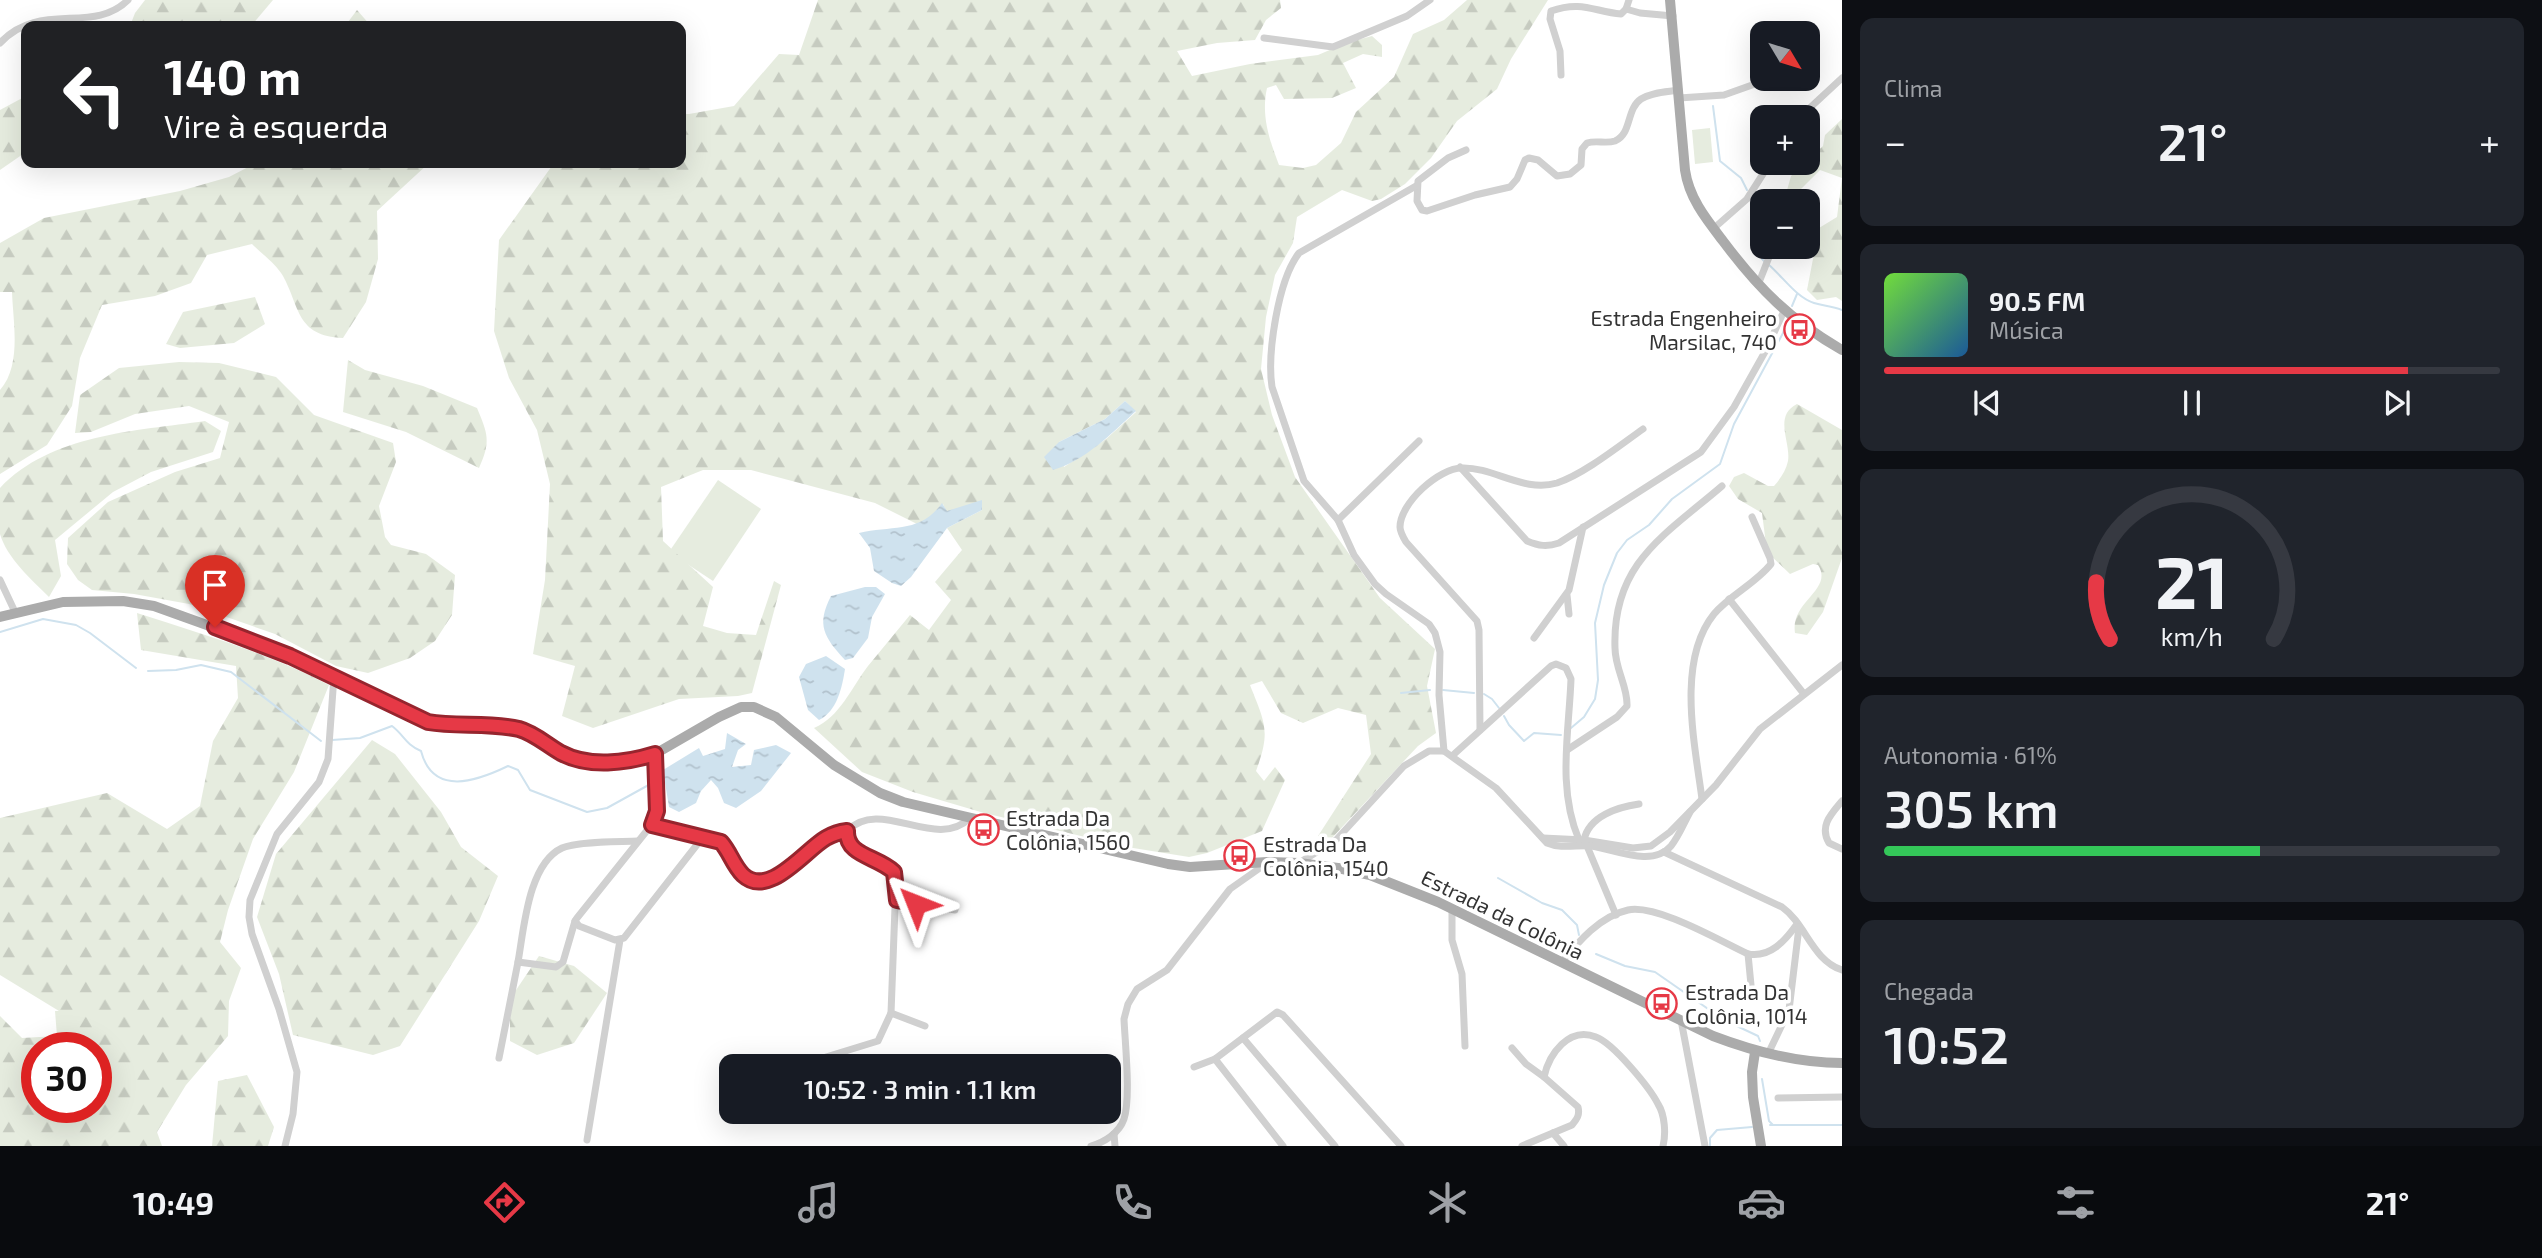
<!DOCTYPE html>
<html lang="pt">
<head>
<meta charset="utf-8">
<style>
  body { margin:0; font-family:"Exo 2",sans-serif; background:#20242c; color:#f1f3f6; height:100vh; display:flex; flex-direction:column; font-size:26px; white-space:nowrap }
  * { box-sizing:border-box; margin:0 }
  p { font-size:23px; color:#9ea1a6 }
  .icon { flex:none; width:38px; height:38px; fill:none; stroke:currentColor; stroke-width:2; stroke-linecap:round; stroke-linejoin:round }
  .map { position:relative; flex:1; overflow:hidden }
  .drawer { display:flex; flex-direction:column; gap:18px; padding:18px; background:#0d0f14; width:700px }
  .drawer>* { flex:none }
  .guide { position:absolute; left:21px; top:21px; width:665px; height:147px; border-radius:14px; box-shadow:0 7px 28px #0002; background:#202124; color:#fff; overflow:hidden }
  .needle { width:46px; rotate:128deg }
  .buttons { position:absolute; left:1750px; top:21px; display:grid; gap:14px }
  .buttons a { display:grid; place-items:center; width:70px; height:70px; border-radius:14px; background:#171b24; box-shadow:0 7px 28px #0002; font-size:35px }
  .speed { position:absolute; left:21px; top:1032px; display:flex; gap:14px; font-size:35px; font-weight:700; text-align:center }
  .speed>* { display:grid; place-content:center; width:91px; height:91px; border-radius:50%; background:#171b24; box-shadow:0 7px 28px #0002; line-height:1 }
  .speed .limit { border:10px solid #d22; background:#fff; color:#111 }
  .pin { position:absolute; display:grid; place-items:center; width:60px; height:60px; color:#fff; margin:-72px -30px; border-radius:50% 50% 50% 0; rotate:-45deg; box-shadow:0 0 7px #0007 }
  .pin .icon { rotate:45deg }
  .me { position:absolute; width:77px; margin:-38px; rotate:315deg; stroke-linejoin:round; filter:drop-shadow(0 0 5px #0008) }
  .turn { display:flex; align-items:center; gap:24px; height:147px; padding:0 28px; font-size:32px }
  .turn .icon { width:91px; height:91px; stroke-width:2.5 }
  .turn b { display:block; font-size:49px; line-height:60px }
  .big { font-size:52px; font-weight:600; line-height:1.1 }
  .drawer .card { flex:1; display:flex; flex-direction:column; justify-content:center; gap:10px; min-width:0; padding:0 24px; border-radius:14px; background:#20242c }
  .drawer .dial { align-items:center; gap:0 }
  .dial svg { height:182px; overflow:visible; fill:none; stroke:#363941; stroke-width:7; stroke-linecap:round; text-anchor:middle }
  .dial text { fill:#f1f3f6; stroke:none }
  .song { display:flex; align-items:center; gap:21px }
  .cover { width:84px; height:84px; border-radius:10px; background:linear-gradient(135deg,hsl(100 70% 55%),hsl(210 70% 35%)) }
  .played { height:7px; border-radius:4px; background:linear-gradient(90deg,#e63946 85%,#363941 85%) }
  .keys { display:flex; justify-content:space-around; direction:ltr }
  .heat { display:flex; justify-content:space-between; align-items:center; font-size:38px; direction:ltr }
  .charge { height:10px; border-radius:5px; background:linear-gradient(90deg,#34c759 61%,#363941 0) }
  .trip { position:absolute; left:719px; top:1054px; width:402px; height:70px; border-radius:14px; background:#171b24; box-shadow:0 7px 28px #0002; font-weight:600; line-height:70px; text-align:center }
  .tab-bar { display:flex; height:112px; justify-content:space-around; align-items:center; background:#090b0e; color:#9ea1a6 }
  .tab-bar .icon { width:49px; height:49px }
  .tab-bar .active { color:#e63946 }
  .tab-bar b { font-size:32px; color:#f1f3f6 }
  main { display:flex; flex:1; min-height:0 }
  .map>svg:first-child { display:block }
  .grass { fill:#e6ecdf }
  .forest { fill:url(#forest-firs); fill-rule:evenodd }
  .water { fill:url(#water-ripples) }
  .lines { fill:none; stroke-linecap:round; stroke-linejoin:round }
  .stream { stroke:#cfe2ee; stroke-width:2 }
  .minor { stroke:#d0d0d0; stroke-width:7 }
  .major { stroke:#ababab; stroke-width:10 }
  .route-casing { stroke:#96252e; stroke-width:18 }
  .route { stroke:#e63946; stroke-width:12 }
  .labels { text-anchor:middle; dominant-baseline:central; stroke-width:7; stroke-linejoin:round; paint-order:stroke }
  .poi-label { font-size:21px; fill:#333; stroke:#fff; text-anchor:start }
  .street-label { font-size:21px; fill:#333; stroke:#fff }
</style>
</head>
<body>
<main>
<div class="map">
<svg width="1842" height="1146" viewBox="0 0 1842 1146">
  <defs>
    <pattern id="forest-firs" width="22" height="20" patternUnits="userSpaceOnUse" patternTransform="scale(1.75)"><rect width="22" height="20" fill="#e6ecdf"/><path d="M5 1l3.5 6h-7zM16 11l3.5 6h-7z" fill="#c6cbc0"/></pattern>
    <pattern id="water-ripples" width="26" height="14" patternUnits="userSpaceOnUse" patternTransform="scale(1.75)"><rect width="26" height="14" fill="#cfe2ee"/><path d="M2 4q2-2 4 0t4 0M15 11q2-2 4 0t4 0" fill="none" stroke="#b2c2cd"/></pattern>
  </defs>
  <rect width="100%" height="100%" fill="#fff"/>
  <g class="grass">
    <polygon points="1710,128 1713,162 1695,164 1692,130"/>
    <polygon points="718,480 761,509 713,581 669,552"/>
  </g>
  <g class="forest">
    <polygon points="145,0 273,0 251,26 130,26 135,13"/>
    <path d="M 818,0 L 1280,0 L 1281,8 L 1266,20 L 1255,40 L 1217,43 L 1177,51 L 1192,76 L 1250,64 L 1318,55 L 1346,43 L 1372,36 L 1382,45 L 1382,57 L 1363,54 L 1343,63 L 1356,88 L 1332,98 L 1284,99 L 1276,85 L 1267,88 C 1261,115 1269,139 1279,165 L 1303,168 L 1316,165 L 1341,143 L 1356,112 L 1394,77 L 1413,34 L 1444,20 L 1467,0 L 1548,0 L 1511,59 L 1497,89 L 1457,121 L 1431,158 L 1405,184 L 1381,199 L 1372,201 L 1342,190 L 1297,217 L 1293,243 L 1275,275 L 1266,317 L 1261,369 L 1272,415 L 1295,477 L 1380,598 L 1435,649 L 1427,686 L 1436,733 L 1418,746 L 1332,838 L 1318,836 L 1371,754 L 1366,715 L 1338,708 L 1303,723 L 1281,713 L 1262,681 L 1250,685 C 1265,723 1271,731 1256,771 L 1264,781 L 1275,767 L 1285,780 L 1262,831 L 1207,853 L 1189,857 L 1127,847 L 984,813 L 913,792 L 862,772 L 814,728 C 840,717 851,688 868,666 C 882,649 896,632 910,615 L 929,630 L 951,600 L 935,582 L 962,550 L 947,528 L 982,510 L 946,511 L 943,504 L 933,516 L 919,525 L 875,503 L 751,470 L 703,470 L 661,487 L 663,541 L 713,587 L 703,626 L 727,633 L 756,635 L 774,581 L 781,585 L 752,693 L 738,696 L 679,699 L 593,728 L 562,716 L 575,666 L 533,654 L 545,580 L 550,484 L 537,430 L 509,378 L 494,331 L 499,240 L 554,163 L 681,163 L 681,114 L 689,114 L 734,106 L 779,54 L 799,55 ZM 1125,401 L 1136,412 L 1106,439 L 1064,467 L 1059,442 L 1105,419 Z"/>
    <polygon points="357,10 371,26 345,26"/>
    <polygon points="26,96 26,152 0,170 0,110"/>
    <polygon points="1842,119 1842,301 1836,297 1817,300 1807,290 1819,228 1837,217 1842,178 1820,170 1797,193 1808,197 1807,201 1784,201 1791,176 1823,146 1825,135"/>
    <path d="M 256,163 L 429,163 L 377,211 L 378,259 L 366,302 L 343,338 C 296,336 300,307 283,276 C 276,264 262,254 252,244 L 207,255 L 191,283 L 155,296 L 102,305 L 80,358 L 72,406 L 47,445 L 0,474 L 0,390 C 22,365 13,322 12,292 L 0,292 L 0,243 L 44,218 L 180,191 L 229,177 Z"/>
    <polygon points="255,297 265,324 234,343 180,348 166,344 183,312"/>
    <path d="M 348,360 L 365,370 L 423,386 L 477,408 C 488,434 491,442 479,468 L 406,432 L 343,412 Z"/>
    <polygon points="179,362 219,363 276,377 314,415 393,443 396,462 379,506 385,537 391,545 426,554 455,575 452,615 435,641 410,658 368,673 336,666 275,634 189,604 134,594 92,590 78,580 67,564 68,538 108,502 175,472 220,458 229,422 189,406 135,414 91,432 75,433 80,395 119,368"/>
    <path d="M 1797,404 L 1842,430 L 1842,558 L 1823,612 L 1807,635 L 1795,633 C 1790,601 1834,590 1818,565 L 1813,564 L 1790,574 L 1767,552 L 1762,513 L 1738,499 L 1729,486 L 1734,477 L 1744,473 L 1768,486 L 1774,486 C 1780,479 1786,471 1788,461 C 1791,442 1773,416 1797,404 Z"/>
    <path d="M 205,421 L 221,431 L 213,452 L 151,472 L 113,492 L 55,540 L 61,576 L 49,597 C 31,579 7,558 0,534 L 0,488 C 51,434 136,431 205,421 Z"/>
    <path d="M 137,613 C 202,634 268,653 329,685 L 294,772 L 253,839 L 228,910 L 220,942 L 241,968 L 229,1001 L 228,1036 L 186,1085 L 157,1132 L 162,1146 L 0,1146 L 0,1016 L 22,1038 L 57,1036 L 55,1011 L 59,1011 L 0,975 L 0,818 L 107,793 L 167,829 L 200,806 L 213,741 L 238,698 L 236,666 L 141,650 ZM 37,1048 L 96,1048 L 96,1108 L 37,1108 Z"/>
    <polygon points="372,740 395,754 441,812 461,847 498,876 479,921 400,1046 373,1055 293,1035 279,974 257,917 276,854"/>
    <polygon points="539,956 574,966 607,993 574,1043 537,1055 510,1041 510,999"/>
    <polygon points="247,1075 274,1127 268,1146 212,1146 218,1081"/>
  </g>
  <g class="water">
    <path d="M 1125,401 L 1136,411 C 1112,433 1085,461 1053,470 L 1044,457 L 1059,442 L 1105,419 Z"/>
    <path d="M 982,500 L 982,510 L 947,528 L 911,577 L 901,586 L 892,583 L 874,571 L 870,548 L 859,533 C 892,525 920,534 942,503 L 947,511 Z"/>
    <path d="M 865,587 L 876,587 L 885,594 L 872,617 L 868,638 L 853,658 L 845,660 C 824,637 816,625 831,596 Z"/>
    <path d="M 826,656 L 845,669 C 842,688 837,711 819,720 L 808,710 L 799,677 L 806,664 Z"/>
    <polygon points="727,733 746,744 738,750 732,767 751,765 754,750 776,745 791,753 761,791 736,808 724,803 718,788 711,780 701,791 696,803 679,812 669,807 663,770 699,748 703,756 725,749"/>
  </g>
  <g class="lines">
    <g class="stream">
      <polyline points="1713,106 1720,161 1741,178 1747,190"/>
      <polyline points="1754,198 1762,203"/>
      <polyline points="1764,247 1762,259 1765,262"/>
      <path d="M 1769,265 C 1783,277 1797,298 1814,303 C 1824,306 1832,306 1842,310"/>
      <polyline points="1792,306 1797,294"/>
      <polyline points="0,632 43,619 76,625 90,633 136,668"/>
      <polyline points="148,671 176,670 201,665 231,672 321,741"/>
      <polyline points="1443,690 1474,693"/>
      <polyline points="1401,693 1430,690"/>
      <polyline points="1484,694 1492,699 1499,708"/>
      <polyline points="1504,716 1509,725 1524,741 1534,733 1561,735"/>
      <polyline points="1571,728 1584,717 1595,699 1598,680 1595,623 1604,585 1617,553 1627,540 1649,525 1672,499 1720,464 1734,424 1783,333 1786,322"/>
      <path d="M 332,740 L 360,738 L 392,726 C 404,735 405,744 421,751 C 433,797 477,781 508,766 L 518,770 L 530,790 L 587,812 L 607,808 L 654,782"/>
      <polyline points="1498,878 1542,903 1562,910 1577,925 1579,935"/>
      <polyline points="1596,954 1625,966 1655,972 1724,1020 1758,1036 1760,1041"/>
      <polyline points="1762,1079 1769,1121 1773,1125"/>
      <polyline points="1770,1125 1842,1125"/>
      <polyline points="1710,1146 1710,1138 1717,1130 1752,1127"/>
    </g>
    <g class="minor">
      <polyline points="1626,9 1640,13 1673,16"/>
      <polyline points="1264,38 1333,47 1407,16 1430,0"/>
      <path d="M 0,43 C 40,0 93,35 128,0"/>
      <path d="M 1561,75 L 1560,51 L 1550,19 L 1551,11 C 1582,0 1595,12 1621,14 L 1626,9 L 1629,0"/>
      <polyline points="1679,98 1724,95 1769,79"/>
      <polyline points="1800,117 1842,78"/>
      <path d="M 1466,150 L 1448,158 L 1418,181 L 1417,201 L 1422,210 L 1427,211 L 1475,195 L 1510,187 L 1517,179 L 1525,160 L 1529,158 L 1538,160 L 1557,176 L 1570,174 L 1581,165 L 1582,149 L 1587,143 C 1596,140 1606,144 1615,141 C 1632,134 1626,109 1641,99 C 1652,92 1667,92 1679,90"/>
      <path d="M 1416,186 L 1299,253 C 1278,280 1267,354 1272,387 L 1304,481 L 1338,520 L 1354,555 L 1375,584 L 1386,594 L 1429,624 L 1435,633 L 1440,652 L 1439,695 L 1444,751"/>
      <polyline points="1713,229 1747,199 1770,163"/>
      <polyline points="1758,285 1773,247"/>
      <path d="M 1460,467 L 1527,541 C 1539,546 1547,547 1559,543 L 1701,452 L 1734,407 L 1766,350 L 1784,311"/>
      <polyline points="1338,520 1419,441"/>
      <polyline points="0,580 15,612"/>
      <polyline points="1567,595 1569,614"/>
      <polyline points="1729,599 1804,694"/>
      <polyline points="1534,638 1569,590 1583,527"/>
      <path d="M 1480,730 L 1479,630 L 1477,621 L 1406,542 C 1403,537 1400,532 1400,527 C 1400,503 1439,468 1462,468 C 1494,467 1524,493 1557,483 C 1584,474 1619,446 1643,429"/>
      <path d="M 1567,750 L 1617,717 L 1627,706 C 1628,687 1615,669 1615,648 C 1612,563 1665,535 1722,486"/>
      <path d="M 655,754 L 657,818 L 577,918 L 575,921 L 579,926 L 615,940 L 624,938 L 703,837 L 721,842 C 730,852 733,865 743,875 C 768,899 805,850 826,838 C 833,834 839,832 847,831"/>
      <path d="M 1452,756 L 1551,666 L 1556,664 L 1566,668 L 1571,679 C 1569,733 1557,788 1579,840"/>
      <path d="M 1702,799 C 1695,745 1676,661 1714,614 C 1730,595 1755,584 1771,564 L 1770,558 L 1752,517"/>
      <path d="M 1842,801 C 1831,814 1819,826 1829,843 L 1842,849"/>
      <polyline points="652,825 703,837"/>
      <polyline points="1543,838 1584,840 1633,848 1651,846 1670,832 1716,785 1760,729 1842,665"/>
      <path d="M 1584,840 C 1589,816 1618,807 1639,804"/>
      <polyline points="1587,846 1616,915"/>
      <path d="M 1664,852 L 1782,907 C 1806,924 1812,960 1842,970"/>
      <path d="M 1299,863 L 1336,840 L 1404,766 L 1429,751 L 1444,751 L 1496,788 L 1547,843 C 1561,849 1576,845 1591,846 C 1614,849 1652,868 1671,846 C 1679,836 1684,823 1690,812"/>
      <polyline points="897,900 955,910"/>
      <polyline points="1452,908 1452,940 1462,974 1465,1046"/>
      <polyline points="1748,954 1751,985"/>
      <path d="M 518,962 C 524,929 528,864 562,848 C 577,841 620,842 638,841"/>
      <path d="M 1561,963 C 1578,942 1600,916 1628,910 C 1657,904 1720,941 1748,954 C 1770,958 1785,941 1797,924"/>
      <polyline points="891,1013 925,1026"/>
      <polyline points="1681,1020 1705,1146"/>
      <polyline points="1243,1038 1335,1146"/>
      <polyline points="1512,1048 1526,1064 1544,1077"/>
      <polyline points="1768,1054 1789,1010 1799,927"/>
      <polyline points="499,1058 518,962 556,967 563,962 575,921"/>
      <polyline points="1215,1059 1283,1146"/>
      <path d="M 816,1066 L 826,1057 L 878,1041 L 891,1013 L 896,881 L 894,872 L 885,864 L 849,846 L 847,831 C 881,796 935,852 970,818"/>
      <polyline points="1194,1067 1215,1059 1277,1012 1283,1015 1401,1146"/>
      <polyline points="1778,1098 1842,1097"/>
      <polyline points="1553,1133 1564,1146"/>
      <polyline points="1114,1134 1115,1146"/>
      <polyline points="587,1140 620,940"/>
      <polyline points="285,1146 293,1114 297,1072 279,1009 252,934 249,917 250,900 277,834 319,782 328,759 334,676"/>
      <path d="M 1091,1146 C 1105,1142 1119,1133 1124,1119 C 1131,1098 1125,1043 1124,1019 L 1128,1004 L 1137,989 L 1167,970 L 1230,889 L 1267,863"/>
      <path d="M 1522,1146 L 1572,1125 C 1577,1119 1580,1115 1578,1107 L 1544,1077 C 1549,1054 1569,1026 1596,1037 C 1613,1043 1650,1088 1658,1104 C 1665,1115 1666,1134 1663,1146"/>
    </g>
    <g class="major">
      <path d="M 1670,0 L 1685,170 C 1689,198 1706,219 1723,241 C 1759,289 1790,320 1842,350"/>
      <path d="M 0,617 L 63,602 L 123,601 L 154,606 L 290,655 L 427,722 L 450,726 L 517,728 L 570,757 L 597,762 L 619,762 L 655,754 L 719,717 L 741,707 L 754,707 L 776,717 L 834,765 L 880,793 L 903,802 L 1168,864 L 1190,867 L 1267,862 L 1299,863 L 1338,868 L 1370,875 L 1438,902 L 1713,1036 C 1755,1052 1797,1063 1842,1063"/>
      <polyline points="1755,1052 1752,1072 1753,1097 1761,1146"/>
    </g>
  </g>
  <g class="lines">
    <defs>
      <path id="route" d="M 215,627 L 290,656 L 428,722 C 457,727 489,722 519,729 C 534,733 547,745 561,753 C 589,768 626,763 655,754 L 657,811 L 652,825 L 721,842 C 730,852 733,865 743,875 C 769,899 805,850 826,838 C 833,834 839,832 847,831 C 846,856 877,856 894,872 L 897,900 L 916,904"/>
    </defs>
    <use href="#route" class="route-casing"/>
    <use href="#route" class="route"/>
  </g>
  <defs>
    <symbol id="bus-ring" viewBox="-11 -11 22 22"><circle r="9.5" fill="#fff" stroke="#e63946" stroke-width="1.5"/><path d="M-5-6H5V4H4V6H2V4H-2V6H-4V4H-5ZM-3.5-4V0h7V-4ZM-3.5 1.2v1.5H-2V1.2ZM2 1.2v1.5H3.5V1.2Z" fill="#e63946"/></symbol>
  </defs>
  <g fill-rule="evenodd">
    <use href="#bus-ring" x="1782" y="312" width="35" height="35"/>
    <use href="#bus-ring" x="966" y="812" width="35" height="35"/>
    <use href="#bus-ring" x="1222" y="838" width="35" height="35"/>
    <use href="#bus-ring" x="1644" y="986" width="35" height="35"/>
  </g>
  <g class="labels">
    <g class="poi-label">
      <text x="1777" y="317" text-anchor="end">Estrada Engenheiro<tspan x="1777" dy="24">Marsilac, 740</tspan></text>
      <text x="1006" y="817">Estrada Da<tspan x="1006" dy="24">Colônia, 1560</tspan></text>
      <text x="1263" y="843">Estrada Da<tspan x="1263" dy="24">Colônia, 1540</tspan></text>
      <text x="1685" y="991">Estrada Da<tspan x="1685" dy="24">Colônia, 1014</tspan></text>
    </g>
    <g class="street-label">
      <text transform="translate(1503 914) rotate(26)">Estrada da Colônia</text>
    </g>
  </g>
</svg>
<div class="buttons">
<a><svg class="needle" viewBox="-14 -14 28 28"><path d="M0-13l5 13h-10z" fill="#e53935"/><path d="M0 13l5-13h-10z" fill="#9ea1a6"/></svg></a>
<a>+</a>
<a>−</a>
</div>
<div class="speed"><div class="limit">30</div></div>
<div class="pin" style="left:215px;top:627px;background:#d93025"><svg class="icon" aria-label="arrive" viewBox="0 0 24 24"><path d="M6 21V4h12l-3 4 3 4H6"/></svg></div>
<svg class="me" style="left:916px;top:904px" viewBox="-20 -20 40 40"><path d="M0-17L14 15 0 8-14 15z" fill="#e63946" stroke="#fff" stroke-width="4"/></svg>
<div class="trip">10:52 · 3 min · 1.1 km</div>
<div class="guide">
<div class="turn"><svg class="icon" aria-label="left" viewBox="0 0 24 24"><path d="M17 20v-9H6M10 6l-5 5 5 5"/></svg><div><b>140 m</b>Vire à esquerda</div></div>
</div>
</div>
<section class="drawer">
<div class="card"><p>Clima</p>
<div class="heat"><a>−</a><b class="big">21°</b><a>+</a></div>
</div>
<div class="card">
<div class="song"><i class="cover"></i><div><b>90.5 FM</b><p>Música</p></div></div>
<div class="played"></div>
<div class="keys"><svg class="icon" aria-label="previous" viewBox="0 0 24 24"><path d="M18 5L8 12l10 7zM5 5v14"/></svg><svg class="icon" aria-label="pause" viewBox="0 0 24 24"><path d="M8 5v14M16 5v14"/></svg><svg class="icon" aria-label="next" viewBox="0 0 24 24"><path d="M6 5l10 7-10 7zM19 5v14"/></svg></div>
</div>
<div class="card dial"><svg viewBox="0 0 100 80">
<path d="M14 69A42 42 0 1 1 86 69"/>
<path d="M14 69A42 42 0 0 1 8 44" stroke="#e63946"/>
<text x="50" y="56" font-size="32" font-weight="700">21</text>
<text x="50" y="72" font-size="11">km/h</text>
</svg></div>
<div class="card"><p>Autonomia · 61%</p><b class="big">305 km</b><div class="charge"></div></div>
<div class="card"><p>Chegada</p><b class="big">10:52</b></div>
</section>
</main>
<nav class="tab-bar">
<b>10:49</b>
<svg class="icon active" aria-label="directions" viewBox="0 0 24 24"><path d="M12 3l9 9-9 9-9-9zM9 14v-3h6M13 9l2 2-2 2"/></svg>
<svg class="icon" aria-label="music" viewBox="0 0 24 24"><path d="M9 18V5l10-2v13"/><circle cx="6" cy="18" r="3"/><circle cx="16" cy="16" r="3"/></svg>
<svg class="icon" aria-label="phone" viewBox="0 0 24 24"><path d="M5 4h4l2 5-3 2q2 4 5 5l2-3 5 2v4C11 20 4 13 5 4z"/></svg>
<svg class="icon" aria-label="climate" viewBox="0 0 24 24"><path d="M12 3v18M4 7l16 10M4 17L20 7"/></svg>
<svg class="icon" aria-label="car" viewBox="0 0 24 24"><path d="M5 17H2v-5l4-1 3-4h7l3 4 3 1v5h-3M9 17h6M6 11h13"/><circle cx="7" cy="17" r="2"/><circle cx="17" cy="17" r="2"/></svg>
<svg class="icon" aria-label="filters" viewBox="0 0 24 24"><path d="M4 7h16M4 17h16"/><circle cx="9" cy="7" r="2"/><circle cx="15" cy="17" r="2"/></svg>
<b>21°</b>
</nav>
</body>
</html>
